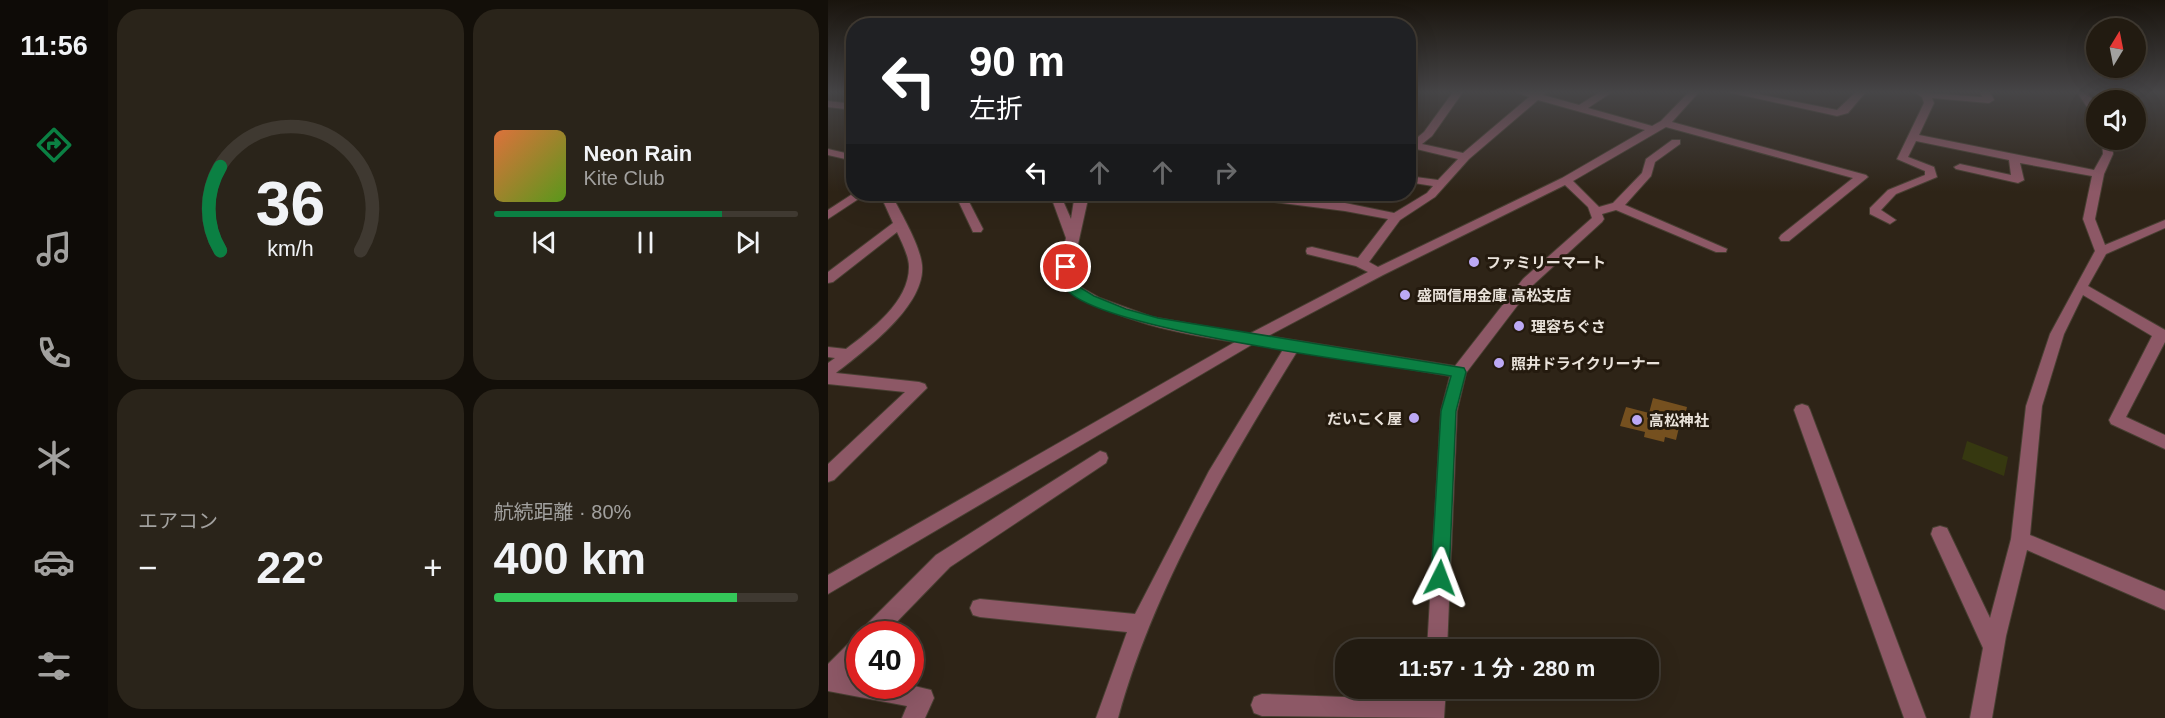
<!DOCTYPE html>
<html lang="ja">
<head>
<meta charset="utf-8">
<style>
  body { margin:0; font-family:Helvetica,"Noto Sans JP",sans-serif; background:#2a241a; color:#f1f3f6; height:100vh; display:flex; flex-direction:column; font-size:22px; white-space:nowrap }
  * { box-sizing:border-box; margin:0 }
  p { font-size:20px; color:#a2a19f }
  .icon { flex:none; width:33px; height:33px; fill:none; stroke:currentColor; stroke-width:2; stroke-linecap:round; stroke-linejoin:round }
  .map { position:relative; flex:1; overflow:hidden }
  .details { display:flex; flex-direction:column; gap:9px; padding:9px; background:#130f09; width:720px }
  .details>* { flex:none }
  .banner { position:absolute; left:18px; top:18px; width:570px; height:183px; border-radius:24px; box-shadow:0 6px 24px #0002,0 0 0 2px #3f3931; background:#202124; color:#fff; overflow:hidden }
  .needle { width:39px; rotate:10deg }
  .fabs { position:absolute; left:1258px; top:18px; display:grid; gap:12px }
  .fabs a { display:grid; place-items:center; width:60px; height:60px; border-radius:50%; background:#221b11; box-shadow:0 6px 24px #0002,0 0 0 2px #3f3931; font-size:30px }
  .speed { position:absolute; left:18px; top:621px; display:flex; gap:12px; font-size:30px; font-weight:700; text-align:center }
  .speed>* { display:grid; place-content:center; width:78px; height:78px; border-radius:50%; background:#221b11; box-shadow:0 6px 24px #0002,0 0 0 2px #3f3931; line-height:1 }
  .speed .limit { border:9px solid #d22; background:#fff; color:#111 }
  .pin { position:absolute; display:grid; place-items:center; width:51px; height:51px; color:#fff; margin:-26px; border:3px solid #fff; border-radius:50%; box-shadow:0 2px 6px #0007 }
  .me { position:absolute; width:66px; margin:-33px; rotate:3deg; stroke-linejoin:round; filter:drop-shadow(0 0 4px #0008) }
  .turn { display:flex; align-items:center; gap:21px; height:126px; padding:0 24px; font-size:27px }
  .turn .icon { width:78px; height:78px; stroke-width:2.5 }
  .turn b { display:block; font-size:42px; line-height:51px }
  .lanes { display:flex; align-items:center; height:57px; padding:0 24px; background:#0003; justify-content:center; gap:30px; direction:ltr }
  .lanes .off { opacity:.35 }
  .big { font-size:45px; font-weight:700; line-height:1.1 }
  .details .card { flex:1; display:flex; flex-direction:column; justify-content:center; gap:9px; min-width:0; padding:0 21px; border-radius:24px; background:#2a241a }
  .details .dial { align-items:center; gap:0 }
  .dial svg { height:156px; overflow:visible; fill:none; stroke:#3f3931; stroke-width:7; stroke-linecap:round; text-anchor:middle }
  .dial text { fill:#f1f3f6; stroke:none }
  .song { display:flex; align-items:center; gap:18px }
  .cover { width:72px; height:72px; border-radius:9px; background:linear-gradient(135deg,hsl(20 70% 55%),hsl(90 70% 35%)) }
  .played { height:6px; border-radius:3px; background:linear-gradient(90deg,#0b8043 75%,#3f3931 75%) }
  .keys { display:flex; justify-content:space-around; direction:ltr }
  .heat { display:flex; justify-content:space-between; align-items:center; font-size:33px; direction:ltr }
  .charge { height:9px; border-radius:4px; background:linear-gradient(90deg,#34c759 80%,#3f3931 0) }
  .details .tiles { flex:1; display:grid; gap:9px; grid-template-columns:repeat(2,1fr) }
  .trip { position:absolute; left:507px; top:639px; width:324px; height:60px; border-radius:24px; background:#221b11; box-shadow:0 6px 24px #0002,0 0 0 2px #3f3931; font-weight:700; line-height:60px; text-align:center }
  main { display:flex; flex:1; min-height:0 }
  .tabs { display:flex; flex-direction:column; width:108px; justify-content:space-around; align-items:center; background:#0e0b07; color:#a2a19f }
  .tabs .icon { width:42px; height:42px }
  .tabs .current { color:#0b8043 }
  .tabs b { font-size:27px; color:#f1f3f6 }
  .map>svg:first-child { display:block }
  .green { fill:#363810 }
  .building { fill:#75501f }
  .lines { fill:none; stroke-linecap:round; stroke-linejoin:round }
  .minor-casing { stroke:#483f32; stroke-width:2 }
  .minor { fill:#8d5866; fill-rule:evenodd }
  .route { fill:#0b8043; stroke:#07532c; stroke-width:1.5 }
  .poi-dot { fill:#bca9f5; stroke:#241a0e; stroke-width:2 }
  .labels { text-anchor:middle; dominant-baseline:central; stroke-width:6; stroke-linejoin:round; paint-order:stroke }
  .poi-label { font-size:15px; font-weight:bold; fill:#e9e2da; stroke:#241a0e; text-anchor:start }
</style>
</head>
<body>
<main>
<nav class="tabs">
<b>11:56</b>
<svg class="icon current" aria-label="directions" viewBox="0 0 24 24"><path d="M12 3l9 9-9 9-9-9zM9 14v-3h6M13 9l2 2-2 2"/></svg>
<svg class="icon" aria-label="music" viewBox="0 0 24 24"><path d="M9 18V5l10-2v13"/><circle cx="6" cy="18" r="3"/><circle cx="16" cy="16" r="3"/></svg>
<svg class="icon" aria-label="phone" viewBox="0 0 24 24"><path d="M5 4h4l2 5-3 2q2 4 5 5l2-3 5 2v4C11 20 4 13 5 4z"/></svg>
<svg class="icon" aria-label="climate" viewBox="0 0 24 24"><path d="M12 3v18M4 7l16 10M4 17L20 7"/></svg>
<svg class="icon" aria-label="car" viewBox="0 0 24 24"><path d="M5 17H2v-5l4-1 3-4h7l3 4 3 1v5h-3M9 17h6M6 11h13"/><circle cx="7" cy="17" r="2"/><circle cx="17" cy="17" r="2"/></svg>
<svg class="icon" aria-label="filters" viewBox="0 0 24 24"><path d="M4 7h16M4 17h16"/><circle cx="9" cy="7" r="2"/><circle cx="15" cy="17" r="2"/></svg>
</nav>
<section class="details">
<div class="tiles">
<div class="card dial"><svg viewBox="0 0 100 80">
<path d="M14 69A42 42 0 1 1 86 69"/>
<path d="M14 69A42 42 0 0 1 14 26" stroke="#0b8043"/>
<text x="50" y="56" font-size="32" font-weight="700">36</text>
<text x="50" y="72" font-size="11">km/h</text>
</svg></div>
<div class="card">
<div class="song"><i class="cover"></i><div><b>Neon Rain</b><p>Kite Club</p></div></div>
<div class="played"></div>
<div class="keys"><svg class="icon" aria-label="previous" viewBox="0 0 24 24"><path d="M18 5L8 12l10 7zM5 5v14"/></svg><svg class="icon" aria-label="pause" viewBox="0 0 24 24"><path d="M8 5v14M16 5v14"/></svg><svg class="icon" aria-label="next" viewBox="0 0 24 24"><path d="M6 5l10 7-10 7zM19 5v14"/></svg></div>
</div>
<div class="card"><p>エアコン</p>
<div class="heat"><a>−</a><b class="big">22°</b><a>+</a></div>
</div>
<div class="card"><p>航続距離 · 80%</p><b class="big">400 km</b><div class="charge"></div></div>
</div>
</section>
<div class="map">
<svg width="1337" height="718" viewBox="0 0 1337 718">
  <rect width="100%" height="100%" fill="#2e2417"/>
  <polygon class="green" points="1139,441 1180,457 1176,476 1134,459"/>
  <polygon class="building" points="825,398 859,407 856,420 853,419 848,440 837,437 836,442 816,437 817,432 792,426 798,407 821,413"/>
  <g class="lines">
    <defs>
      <g id="minor">
        <path d="M 625,92 L 635,92 L 604,136 L 594,144 L 635,153 L 701,97 L 688,92 L 718,92 L 715,95 L 751,105 L 772,92 L 784,92 L 760,108 L 824,126 L 833,121 L 861,92 L 871,92 L 844,122 L 1038,175 L 1040,177 L 961,241 L 953,241 L 951,238 L 953,235 L 1025,178 L 838,127 L 745,181 L 771,207 L 785,203 L 814,173 L 818,159 L 844,140 L 852,140 L 852,144 L 827,162 L 823,176 L 797,205 L 899,249 L 898,252 L 888,252 L 788,210 L 774,214 L 776,219 L 774,222 L 705,285 L 638,373 L 629,411 L 619,650 L 599,650 L 613,411 L 622,376 L 470,350 C 399,465 326,587 290,718 L 268,718 L 299,632 L 152,617 L 145,615 L 142,608 L 145,601 L 152,599 L 307,614 L 381,471 L 456,348 L 425,344 L 0,594 L 0,575 L 407,342 C 347,333 291,321 238,290 L 231,267 L 238,238 L 222,194 L 232,194 L 243,219 L 247,194 L 259,194 L 260,199 L 245,267 L 249,285 L 272,298 L 324,317 L 421,334 L 540,272 L 528,266 L 479,254 L 478,251 L 479,248 L 484,247 L 530,258 L 560,219 L 517,211 L 439,201 L 433,197 L 435,195 L 517,203 L 566,213 L 599,193 L 605,186 L 580,182 L 580,176 L 610,180 L 630,159 L 580,147 L 580,141 L 584,142 L 596,132 ZM 710,100 L 817,130 L 734,178 L 550,267 L 541,262 L 572,220 L 607,197 L 641,159 ZM 737,185 L 760,207 L 764,218 L 695,279 L 627,366 L 440,336 L 555,275 Z"/>
        <polygon points="900,92 919,92 1009,110 1028,92 1037,93 1020,113 1009,116"/>
        <polygon points="1086,92 1154,97 1152,92 1162,92 1166,100 1161,103 1104,98 1106,103 1091,135 1266,170 1275,154 1274,140 1284,140 1285,154 1276,174 1267,219 1277,245 1337,220 1337,228 1278,254 1260,286 1337,330 1337,342 1298,417 1337,435 1337,449 1283,424 1281,420 1324,336 1255,295 1236,334 1214,406 1202,535 1337,591 1337,610 1199,550 1178,636 1164,718 1142,718 1155,648 1103,534 1105,528 1112,526 1119,528 1162,618 1183,539 1198,406 1222,334 1267,251 1255,219 1264,176 1192,163 1196,180 1190,183 1128,169 1126,167 1132,164 1183,175 1181,160 1088,141 1080,157 1106,167 1109,177 1068,194 1053,210 1068,220 1062,224 1042,214 1042,208 1060,190 1097,175 1097,171 1069,159 1096,103 1094,97"/>
        <polygon points="1249,92 1259,92 1269,107 1269,117 1265,116"/>
        <polygon points="0,101 26,104 26,110 0,107"/>
        <polygon points="0,149 26,155 26,161 0,155"/>
        <polygon points="26,193 38,194 0,219 0,210"/>
        <path d="M 52,194 L 63,194 C 73,213 92,245 94,265 C 98,306 36,351 8,373 L 91,382 L 97,384 L 99,388 L 6,480 L 0,482 L 0,464 L 77,392 L 0,384 L 0,363 L 7,358 L 0,357 L 0,347 L 18,349 C 43,330 81,302 81,267 C 81,256 74,243 69,232 L 5,282 L 0,283 L 0,272 L 65,223 Z"/>
        <polygon points="127,194 137,194 155,229 153,232 145,232"/>
        <polygon points="974,404 980,406 982,410 1098,718 1076,718 966,410 968,406"/>
        <polygon points="272,451 278,453 280,458 278,463 122,567 57,634 33,634 36,627 108,555"/>
        <polygon points="32,636 32,661 20,673 32,675 32,686 82,685 103,690 106,698 97,718 74,718 79,706 0,691 0,664 25,639"/>
        <polygon points="596,688 618,688 616,718 434,716 426,713 423,705 426,697 434,694 595,700"/>
      </g>
    </defs>
    <use href="#minor" class="minor-casing"/>
    <use href="#minor" class="minor"/>
  </g>
  <linearGradient id="sky" x2="0" y2="1"><stop stop-color="#19140d"/><stop offset="0.48" stop-color="#464547"/><stop offset="1" stop-color="#464547" stop-opacity="0"/></linearGradient>
  <rect width="1337" height="192" fill="url(#sky)"/>
  <path class="route" d="M 238,263 L 244,267 L 248,285 L 266,296 L 298,309 L 330,318 L 636,368 L 638,372 L 628,411 L 621,578 L 619,584 L 612,586 L 606,584 L 603,578 L 613,411 L 623,376 C 557,365 272,331 238,289 C 234,284 233,273 232,267 Z"/>
  <g class="poi-dot">
    <circle cx="646" cy="262" r="6"/>
    <circle cx="577" cy="295" r="6"/>
    <circle cx="691" cy="326" r="6"/>
    <circle cx="671" cy="363" r="6"/>
    <circle cx="586" cy="418" r="6"/>
    <circle cx="809" cy="420" r="6"/>
  </g>
  <g class="labels">
    <g class="poi-label">
      <text x="658" y="262">ファミリーマート</text>
      <text x="589" y="295">盛岡信用金庫 高松支店</text>
      <text x="703" y="326">理容ちぐさ</text>
      <text x="683" y="363">照井ドライクリーナー</text>
      <text x="574" y="418" text-anchor="end">だいこく屋</text>
      <text x="821" y="420">高松神社</text>
    </g>
  </g>
</svg>
<div class="fabs">
<a><svg class="needle" viewBox="-14 -14 28 28"><path d="M0-13l5 13h-10z" fill="#e53935"/><path d="M0 13l5-13h-10z" fill="#a2a19f"/></svg></a>
<a><svg class="icon" aria-label="sound" viewBox="0 0 24 24"><path d="M4 9h4l5-4v14l-5-4H4zM17 9q2 3 0 6"/></svg></a>
</div>
<div class="speed"><div class="limit">40</div></div>
<div class="pin" style="left:238px;top:267px;background:#d93025"><svg class="icon" aria-label="arrive" viewBox="0 0 24 24"><path d="M6 21V4h12l-3 4 3 4H6"/></svg></div>
<svg class="me" style="left:612px;top:578px" viewBox="-20 -20 40 40"><path d="M0-17L14 15 0 8-14 15z" fill="#0b8043" stroke="#fff" stroke-width="4"/></svg>
<div class="trip">11:57 · 1 分 · 280 m</div>
<div class="banner">
<div class="turn"><svg class="icon" aria-label="left" viewBox="0 0 24 24"><path d="M17 20v-9H6M10 6l-5 5 5 5"/></svg><div><b>90 m</b>左折</div></div>
<div class="lanes"><svg class="icon" aria-label="left" viewBox="0 0 24 24"><path d="M17 20v-9H6M10 6l-5 5 5 5"/></svg><svg class="icon off" aria-label="ahead" viewBox="0 0 24 24"><path d="M12 20V5M6 11l6-6 6 6"/></svg><svg class="icon off" aria-label="ahead" viewBox="0 0 24 24"><path d="M12 20V5M6 11l6-6 6 6"/></svg><svg class="icon off" aria-label="right" viewBox="0 0 24 24"><path d="M7 20v-9h11M14 6l5 5-5 5"/></svg></div>
</div>
</div>
</main>
</body>
</html>
